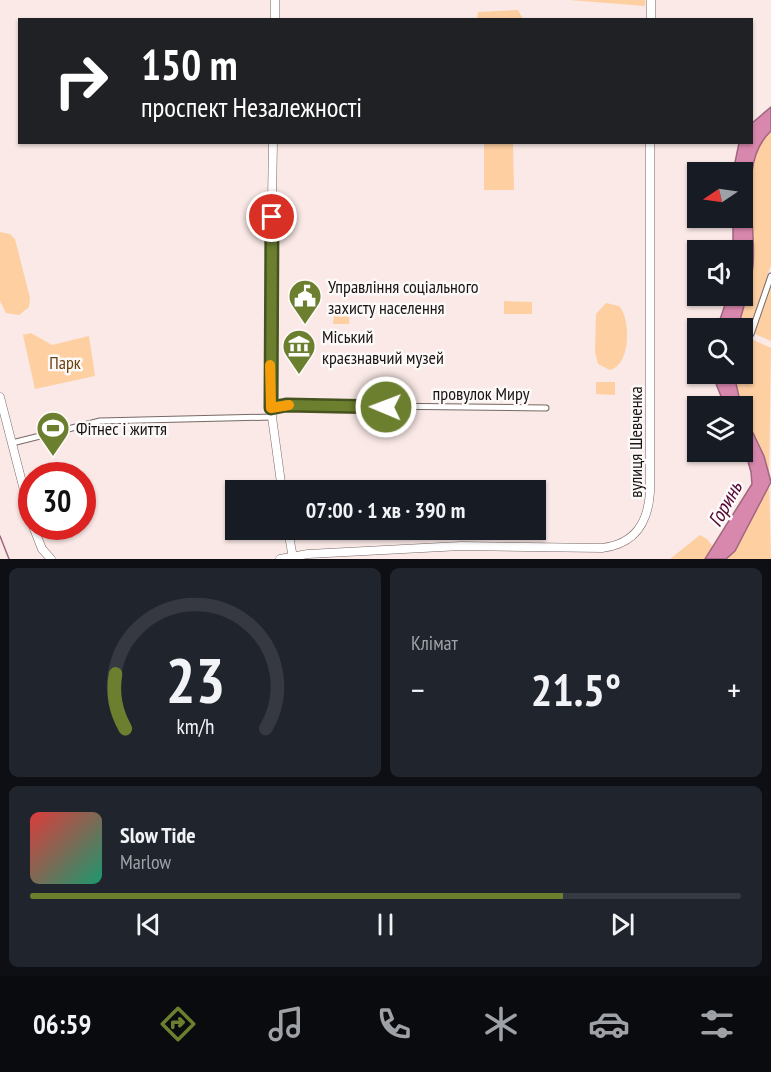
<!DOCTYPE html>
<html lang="uk">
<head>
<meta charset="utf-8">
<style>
  body { margin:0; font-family:"PT Sans Narrow",sans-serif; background:#20242c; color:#f1f3f6; height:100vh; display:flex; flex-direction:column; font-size:22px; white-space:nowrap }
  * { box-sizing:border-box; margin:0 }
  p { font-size:20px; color:#9ea1a6 }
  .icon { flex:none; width:33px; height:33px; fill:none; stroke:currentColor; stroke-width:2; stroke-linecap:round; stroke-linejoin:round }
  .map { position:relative; height:559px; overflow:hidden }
  .details { display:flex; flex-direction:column; gap:9px; padding:9px; background:#0d0f14; flex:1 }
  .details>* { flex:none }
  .top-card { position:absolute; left:18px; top:18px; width:735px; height:126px; border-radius:0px; box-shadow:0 2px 4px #0004; background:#202124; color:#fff; overflow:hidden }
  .needle { width:39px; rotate:257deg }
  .tools { position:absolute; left:687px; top:162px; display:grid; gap:12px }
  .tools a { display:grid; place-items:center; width:66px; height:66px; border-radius:0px; background:#171b24; box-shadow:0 2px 4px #0004; font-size:30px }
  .speed { position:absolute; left:18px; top:462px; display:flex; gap:12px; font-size:30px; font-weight:700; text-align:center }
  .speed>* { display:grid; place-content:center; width:78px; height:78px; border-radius:50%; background:#171b24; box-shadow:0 2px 4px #0004; line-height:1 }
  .speed .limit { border:9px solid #d22; background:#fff; color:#111 }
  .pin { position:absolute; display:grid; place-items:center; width:51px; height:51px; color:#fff; margin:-26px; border:3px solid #fff; border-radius:50%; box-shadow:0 2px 6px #0007 }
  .me { position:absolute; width:66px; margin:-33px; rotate:271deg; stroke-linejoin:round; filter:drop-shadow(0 0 4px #0008) }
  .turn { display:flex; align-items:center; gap:21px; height:126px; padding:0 24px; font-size:27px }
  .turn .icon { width:78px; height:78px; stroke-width:2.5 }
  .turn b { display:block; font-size:42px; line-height:51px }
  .big { font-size:45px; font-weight:700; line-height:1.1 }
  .details .tile { flex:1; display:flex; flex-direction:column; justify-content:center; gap:9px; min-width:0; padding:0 21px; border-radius:9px; background:#20242c }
  .details .dial { align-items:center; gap:0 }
  .dial svg { height:156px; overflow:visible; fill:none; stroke:#363941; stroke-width:7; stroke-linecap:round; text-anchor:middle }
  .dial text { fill:#f1f3f6; stroke:none }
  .song { display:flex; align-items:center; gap:18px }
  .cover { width:72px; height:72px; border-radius:9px; background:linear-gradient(135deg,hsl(0 70% 55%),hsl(160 70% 35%)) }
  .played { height:6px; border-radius:3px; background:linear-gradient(90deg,#6c7f2f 75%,#363941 75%) }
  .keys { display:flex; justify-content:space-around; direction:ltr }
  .heat { display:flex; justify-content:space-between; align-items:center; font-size:33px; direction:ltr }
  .details .tiles { flex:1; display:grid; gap:9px; grid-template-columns:1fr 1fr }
  .tile:last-child { grid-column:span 2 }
  .trip { position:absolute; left:225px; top:480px; width:321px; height:60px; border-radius:0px; background:#171b24; box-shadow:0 2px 4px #0004; font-weight:700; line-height:60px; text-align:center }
  .tabs { display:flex; height:96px; justify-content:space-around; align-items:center; background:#090b0e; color:#9ea1a6 }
  .tabs .icon { width:42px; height:42px }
  .tabs .on { color:#6c7f2f }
  .tabs b { font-size:27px; color:#f1f3f6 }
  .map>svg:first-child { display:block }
  .green { fill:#fecfa1 }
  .water { fill:#d988ad; stroke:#a0667f; stroke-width:1.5 }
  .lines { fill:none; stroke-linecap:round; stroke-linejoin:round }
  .stream { stroke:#a0667f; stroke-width:1.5 }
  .street-casing { stroke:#776966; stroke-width:7 }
  .secondary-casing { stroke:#776966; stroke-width:9 }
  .street { stroke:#fff; stroke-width:5 }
  .secondary { stroke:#fff; stroke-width:8 }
  .route-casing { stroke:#46531f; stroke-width:15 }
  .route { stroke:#6c7f2f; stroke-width:10 }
  .slow { stroke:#f59e0b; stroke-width:10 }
  .labels { text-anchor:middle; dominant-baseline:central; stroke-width:5; stroke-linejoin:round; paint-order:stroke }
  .poi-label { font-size:18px; fill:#1a1514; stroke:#fdf9f9; text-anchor:start }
  .park-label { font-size:18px; fill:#6a4110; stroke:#fdf9f9 }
  .street-label { font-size:18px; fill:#1a1514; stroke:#fdf9f9 }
  .water-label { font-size:20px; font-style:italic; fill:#510732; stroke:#fdf9f9 }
</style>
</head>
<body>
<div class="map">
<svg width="771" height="559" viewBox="0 0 771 559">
  <rect width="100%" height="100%" fill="#fae9e6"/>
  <g class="green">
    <polygon points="569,0 645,0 645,6"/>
    <polygon points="518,10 523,19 477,19 478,12"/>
    <path d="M 771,131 L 771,265 L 747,337 L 771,348 L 769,476 L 761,448 L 744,416 L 734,374 L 742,374 L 742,328 L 738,328 C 744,308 751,286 753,265 C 757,224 737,162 771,131 Z"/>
    <polygon points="484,143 513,143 514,190 484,190"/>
    <polygon points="0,232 10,234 15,239 30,298 29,307 19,315 6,313 0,301"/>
    <polygon points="771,282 771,341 753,333"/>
    <polygon points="504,301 532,302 532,314 504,314"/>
    <path d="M 606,303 L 619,306 C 631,319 631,365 610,370 L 598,364 L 595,352 L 596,314 Z"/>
    <polygon points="335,308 350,308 349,324 333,324"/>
    <polygon points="31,333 52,345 89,336 95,376 35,389 23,335"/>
    <polygon points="596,382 615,382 615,395 596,394"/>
    <polygon points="769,482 771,559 726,559 744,536"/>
    <polygon points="700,535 707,539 714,548 705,559 670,559"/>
  </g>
  <g class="water">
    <path d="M 771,107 L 771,131 C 737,162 757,224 753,265 C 751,287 743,307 738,328 L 717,328 L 728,296 L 742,296 L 742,250 L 733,250 L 733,218 L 742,218 L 742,172 L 733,172 L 739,143 L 752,142 L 752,123 Z"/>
    <polygon points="712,374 734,374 741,406 725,406"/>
    <polygon points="743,412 764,456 771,482 735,551 726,559 705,559 752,484 751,472 743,444"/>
  </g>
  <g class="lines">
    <polyline class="stream" points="0,536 9,559"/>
    <defs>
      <g id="street">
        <polyline points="751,334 771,276"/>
        <polyline points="271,408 287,405 546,408"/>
        <polyline points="12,443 100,421 272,417"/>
      </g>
      <g id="secondary">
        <polyline points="275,0 275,20"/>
        <polyline points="651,20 651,0"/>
        <polyline points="273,142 269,376 272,417 282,490"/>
        <polyline points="0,397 32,521"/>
        <polyline points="33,526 42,549 51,559"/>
        <polyline points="288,530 293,558"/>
        <path d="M 280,559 L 308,554 L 461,546 L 602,548 C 635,544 648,523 650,492 L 650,142"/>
      </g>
    </defs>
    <use href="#street" class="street-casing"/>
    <use href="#secondary" class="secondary-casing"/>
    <use href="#street" class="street"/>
    <use href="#secondary" class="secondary"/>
  </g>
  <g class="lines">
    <defs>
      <polyline id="route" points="272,217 271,408 286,405 386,407"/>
    </defs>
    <use href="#route" class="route-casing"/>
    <use href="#route" class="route"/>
    <polyline class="slow" points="270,365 271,408 289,405"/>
  </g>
  <defs>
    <symbol id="civic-pin" viewBox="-11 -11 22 30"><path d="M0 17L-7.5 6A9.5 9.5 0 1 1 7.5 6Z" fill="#6c7f2f" stroke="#fdf9f9"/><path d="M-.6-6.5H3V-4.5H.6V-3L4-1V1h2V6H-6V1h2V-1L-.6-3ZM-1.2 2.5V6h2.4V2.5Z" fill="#fff"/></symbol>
    <symbol id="museum-pin" viewBox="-11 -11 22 30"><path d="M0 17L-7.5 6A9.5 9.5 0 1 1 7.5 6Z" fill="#6c7f2f" stroke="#fdf9f9"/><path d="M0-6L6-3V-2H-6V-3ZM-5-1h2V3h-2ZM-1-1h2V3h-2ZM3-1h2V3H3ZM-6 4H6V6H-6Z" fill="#fff"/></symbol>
    <symbol id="stadium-pin" viewBox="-11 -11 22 30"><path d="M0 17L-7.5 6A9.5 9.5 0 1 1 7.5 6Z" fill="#6c7f2f" stroke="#fdf9f9"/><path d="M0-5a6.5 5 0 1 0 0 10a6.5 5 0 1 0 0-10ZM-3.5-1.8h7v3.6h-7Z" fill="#fff"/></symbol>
  </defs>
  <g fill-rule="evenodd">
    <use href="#civic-pin" x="286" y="277" width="38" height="52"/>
    <use href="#museum-pin" x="280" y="327" width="38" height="52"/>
    <use href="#stadium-pin" x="34" y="409" width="38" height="52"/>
  </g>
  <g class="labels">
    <g class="poi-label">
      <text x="328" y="286">Управління соціального<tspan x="328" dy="21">захисту населення</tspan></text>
      <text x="322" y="336">Міський<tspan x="322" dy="21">краєзнавчий музей</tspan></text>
      <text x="76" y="428">Фітнес і життя</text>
    </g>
    <g class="park-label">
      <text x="65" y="362">Парк</text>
    </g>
    <g class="street-label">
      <text x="481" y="393">провулок Миру</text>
      <text transform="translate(635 442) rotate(-90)">вулиця Шевченка</text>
    </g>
    <g class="water-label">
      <text transform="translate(725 504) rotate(-61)">Горинь</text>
    </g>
  </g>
</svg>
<div class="tools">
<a><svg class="needle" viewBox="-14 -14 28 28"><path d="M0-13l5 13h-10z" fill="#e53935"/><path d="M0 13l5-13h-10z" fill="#9ea1a6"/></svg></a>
<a><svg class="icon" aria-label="sound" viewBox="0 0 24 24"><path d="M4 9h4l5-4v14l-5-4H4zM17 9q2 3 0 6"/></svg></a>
<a><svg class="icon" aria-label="search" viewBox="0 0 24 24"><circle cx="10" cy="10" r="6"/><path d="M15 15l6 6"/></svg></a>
<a><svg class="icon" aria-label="layers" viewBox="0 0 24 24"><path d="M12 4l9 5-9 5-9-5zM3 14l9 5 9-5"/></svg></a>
</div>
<div class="speed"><div class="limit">30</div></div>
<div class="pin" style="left:272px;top:217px;background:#d93025"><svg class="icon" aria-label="arrive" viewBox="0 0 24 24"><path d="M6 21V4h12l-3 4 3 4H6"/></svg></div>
<svg class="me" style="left:386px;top:407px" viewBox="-20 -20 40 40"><circle r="17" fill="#6c7f2f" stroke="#fff" stroke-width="3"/><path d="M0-11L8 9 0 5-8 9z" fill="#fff"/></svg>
<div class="trip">07:00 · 1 хв · 390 m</div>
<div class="top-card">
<div class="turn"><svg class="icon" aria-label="right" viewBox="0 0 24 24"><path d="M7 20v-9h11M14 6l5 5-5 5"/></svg><div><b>150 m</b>проспект Незалежності</div></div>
</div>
</div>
<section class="details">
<div class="tiles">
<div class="tile dial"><svg viewBox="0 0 100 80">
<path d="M14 69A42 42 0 1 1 86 69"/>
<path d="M14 69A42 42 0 0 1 9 41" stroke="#6c7f2f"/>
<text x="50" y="56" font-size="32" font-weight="700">23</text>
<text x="50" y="72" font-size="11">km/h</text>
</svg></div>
<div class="tile"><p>Клімат</p>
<div class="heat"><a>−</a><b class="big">21.5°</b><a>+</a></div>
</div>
<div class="tile">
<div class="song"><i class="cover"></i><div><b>Slow Tide</b><p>Marlow</p></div></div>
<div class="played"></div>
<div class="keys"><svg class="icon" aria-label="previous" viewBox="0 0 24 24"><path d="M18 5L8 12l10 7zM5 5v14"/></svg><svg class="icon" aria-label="pause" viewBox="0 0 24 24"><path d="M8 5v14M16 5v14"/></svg><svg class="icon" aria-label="next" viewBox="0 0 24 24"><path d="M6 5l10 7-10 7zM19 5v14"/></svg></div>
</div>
</div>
</section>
<nav class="tabs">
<b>06:59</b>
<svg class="icon on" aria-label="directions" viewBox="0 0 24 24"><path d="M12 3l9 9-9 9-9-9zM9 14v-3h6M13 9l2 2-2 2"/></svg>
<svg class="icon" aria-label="music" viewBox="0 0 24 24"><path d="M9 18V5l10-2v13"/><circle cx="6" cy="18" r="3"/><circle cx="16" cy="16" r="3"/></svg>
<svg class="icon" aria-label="phone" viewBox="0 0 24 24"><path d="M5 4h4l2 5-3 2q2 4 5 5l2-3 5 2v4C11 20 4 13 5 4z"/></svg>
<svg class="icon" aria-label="climate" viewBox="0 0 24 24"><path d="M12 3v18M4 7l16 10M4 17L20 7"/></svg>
<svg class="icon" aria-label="car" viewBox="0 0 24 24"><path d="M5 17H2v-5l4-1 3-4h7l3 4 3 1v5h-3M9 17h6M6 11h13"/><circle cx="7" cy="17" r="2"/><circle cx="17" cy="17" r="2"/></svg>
<svg class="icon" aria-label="filters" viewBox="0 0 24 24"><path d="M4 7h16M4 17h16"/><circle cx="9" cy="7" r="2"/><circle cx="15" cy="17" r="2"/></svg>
</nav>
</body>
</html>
